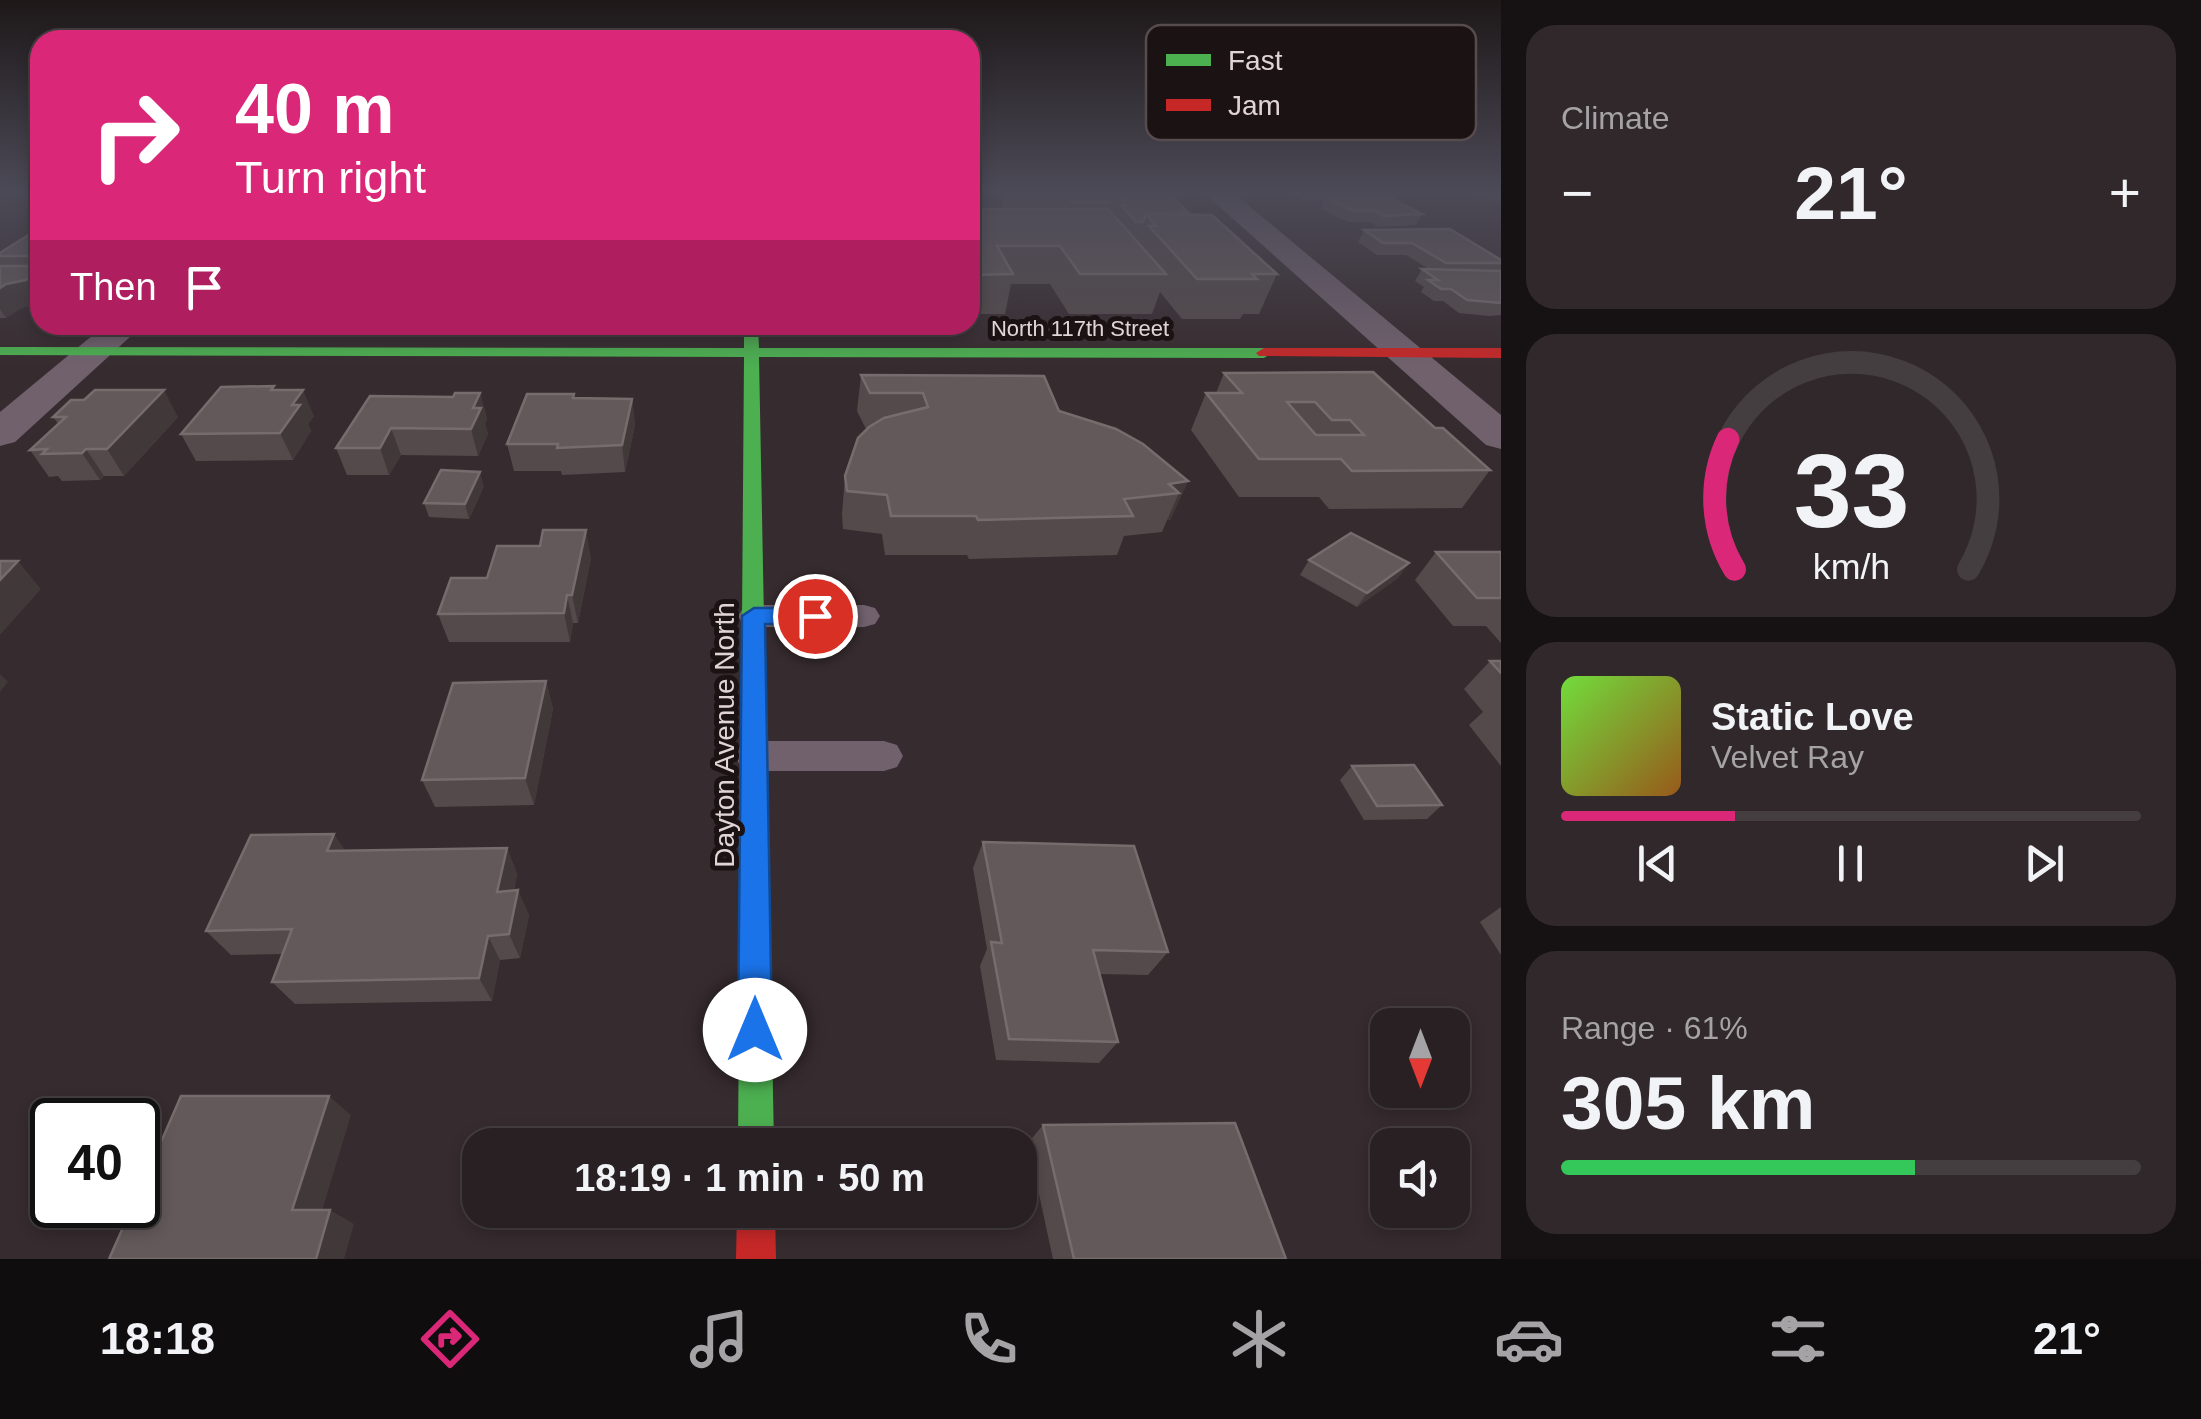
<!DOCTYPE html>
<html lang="en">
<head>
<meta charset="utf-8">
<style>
  body { margin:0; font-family:Arial,sans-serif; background:#30282a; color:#f1f3f6; height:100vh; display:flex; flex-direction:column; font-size:38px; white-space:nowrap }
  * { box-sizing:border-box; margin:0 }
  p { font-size:32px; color:#a5a3a5 }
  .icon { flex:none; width:55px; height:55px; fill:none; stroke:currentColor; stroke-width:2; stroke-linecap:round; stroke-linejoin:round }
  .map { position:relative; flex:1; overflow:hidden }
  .details { display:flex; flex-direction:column; gap:25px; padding:25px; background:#161213; width:700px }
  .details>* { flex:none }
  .hud { position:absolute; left:30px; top:30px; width:950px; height:305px; border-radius:30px; box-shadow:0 5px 15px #0003,0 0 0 2px #443e40; background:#db2777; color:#fff; overflow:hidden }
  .needle { width:65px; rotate:180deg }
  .tools { position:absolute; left:1370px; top:1008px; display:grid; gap:20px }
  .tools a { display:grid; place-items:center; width:100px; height:100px; border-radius:20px; background:#282022; box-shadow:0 5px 15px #0003,0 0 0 2px #443e40; font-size:50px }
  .speed { position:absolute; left:30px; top:1098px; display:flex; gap:20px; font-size:50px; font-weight:700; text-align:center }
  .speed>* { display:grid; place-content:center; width:130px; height:130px; border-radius:50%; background:#282022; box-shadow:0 5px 15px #0003,0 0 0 2px #443e40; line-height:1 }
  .speed .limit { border:5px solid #111; border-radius:15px; background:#fff; color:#111 }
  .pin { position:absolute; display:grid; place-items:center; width:85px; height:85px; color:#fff; margin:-42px; border:5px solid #fff; border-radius:50%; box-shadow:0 2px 10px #0007 }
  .me { position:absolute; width:110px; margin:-55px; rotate:0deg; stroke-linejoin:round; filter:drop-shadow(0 0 8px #0008) }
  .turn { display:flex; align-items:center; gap:35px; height:210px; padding:0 40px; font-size:45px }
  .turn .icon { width:130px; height:130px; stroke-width:2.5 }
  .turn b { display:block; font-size:70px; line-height:85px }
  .then { display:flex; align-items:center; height:95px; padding:0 40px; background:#0003; gap:20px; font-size:38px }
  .big { font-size:75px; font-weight:700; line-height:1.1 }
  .details .tile { flex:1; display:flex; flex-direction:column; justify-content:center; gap:15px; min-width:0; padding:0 35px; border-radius:30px; background:#30282a }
  .details .dial { align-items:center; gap:0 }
  .dial svg { height:260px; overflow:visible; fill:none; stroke:#443e40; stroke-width:7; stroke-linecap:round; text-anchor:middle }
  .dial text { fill:#f1f3f6; stroke:none }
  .song { display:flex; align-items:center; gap:30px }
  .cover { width:120px; height:120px; border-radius:15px; background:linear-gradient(135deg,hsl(100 70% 55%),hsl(30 70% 35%)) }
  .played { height:10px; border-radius:5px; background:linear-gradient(90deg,#db2777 30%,#443e40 30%) }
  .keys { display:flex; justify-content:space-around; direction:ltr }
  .heat { display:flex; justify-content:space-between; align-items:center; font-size:55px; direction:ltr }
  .charge { height:15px; border-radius:8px; background:linear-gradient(90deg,#34c759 61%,#443e40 0) }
  .trip { position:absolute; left:462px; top:1128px; width:575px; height:100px; border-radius:30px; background:#282022; box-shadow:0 5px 15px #0003,0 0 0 2px #443e40; font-weight:700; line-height:100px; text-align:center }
  .tab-bar { display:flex; height:160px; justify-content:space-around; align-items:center; background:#100d0e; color:#a5a3a5 }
  .tab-bar .icon { width:70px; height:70px }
  .tab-bar .current { color:#db2777 }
  .tab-bar b { font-size:45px; color:#f1f3f6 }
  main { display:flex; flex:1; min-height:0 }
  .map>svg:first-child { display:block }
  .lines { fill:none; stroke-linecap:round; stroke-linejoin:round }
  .lane { fill:#70616d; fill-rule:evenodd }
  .street { fill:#70616d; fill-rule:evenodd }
  .fast { fill:#4caf50; fill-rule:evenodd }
  .jam { fill:#c62828; fill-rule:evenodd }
  .wall { fill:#544a4b }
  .shaded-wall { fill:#413839 }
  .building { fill:#63595a; stroke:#776c6d; stroke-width:2.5; fill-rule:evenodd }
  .route { fill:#1a73e8; stroke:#114b97; stroke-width:2.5 }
  .labels { text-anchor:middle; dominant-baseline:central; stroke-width:10; stroke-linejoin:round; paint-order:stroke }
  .far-street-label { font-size:22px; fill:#e1d4d7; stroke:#1b1214 }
  .street-label { font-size:28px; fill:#e1d4d7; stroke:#1b1214 }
  .key { fill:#1b1214; stroke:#564c4e; stroke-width:2.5 }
  .key-label { font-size:28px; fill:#e1d4d7 }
</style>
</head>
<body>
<main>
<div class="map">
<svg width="1501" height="1259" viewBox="0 0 1501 1259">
  <rect width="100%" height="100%" fill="#362b2e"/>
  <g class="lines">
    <g class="lane">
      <polygon points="754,605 864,605 875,608 880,616 875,624 864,627 754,627 743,624 738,616 743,608"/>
      <polygon points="754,741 884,741 897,745 903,756 897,767 884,771 754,771 741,767 735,756 741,745"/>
    </g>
    <g class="street">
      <polygon points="1202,191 1231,191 1501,415 1501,449 1486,445"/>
      <polygon points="105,325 143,325 15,442 0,446 0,412"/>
    </g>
    <polygon class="fast" points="744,325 758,325 759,348 1264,348 1272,353 1264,358 759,357 774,1145 738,1145 744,357 0,355 0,347 744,348"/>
    <g class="jam">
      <polygon points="1264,348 1501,348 1501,358 1259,356 1256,353"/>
      <polygon points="737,1210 775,1210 776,1259 736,1259"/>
    </g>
  </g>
  <g class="wall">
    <polygon points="1006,191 1166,191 1188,212 1187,214 1277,274 1259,314 1243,314 1240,319 1182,319 1160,292 1152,314 1069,314 1050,284 1011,284 1005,314 970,314 970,192 980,209 1002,209"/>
    <polygon points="1290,191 1349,191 1346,197 1422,214 1416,225 1377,227 1370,222 1348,222 1321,209 1324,200 1301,200"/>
    <polygon points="1472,191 1501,191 1501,202 1493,202"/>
    <polygon points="1364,230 1501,260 1501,315 1489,316 1459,313 1443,301 1434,301 1421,292 1424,287 1415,281 1422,269 1429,269 1406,255 1377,255 1358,242"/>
    <polygon points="40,234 40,303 21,308 6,318 0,318 0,253"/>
    <polygon points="1224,373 1435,428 1490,470 1462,508 1329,509 1319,497 1239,497 1191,430 1206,393 1216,393"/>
    <polygon points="861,375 1059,411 1188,481 1170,520 1167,520 1162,532 1124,536 1117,555 969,559 967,555 885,555 882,534 843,529 842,514 845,476 866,429 857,411"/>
    <polygon points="276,390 314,416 308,424 311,431 293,460 196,461 181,434"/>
    <polygon points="480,393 487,419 485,424 488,434 478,456 401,455 389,475 347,475 336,448 453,397"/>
    <polygon points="575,398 632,399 635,425 625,472 562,475 561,471 514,471 507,444"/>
    <polygon points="53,417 178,417 124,476 104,476 100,480 62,481 58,476 49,477 30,450 58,424"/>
    <polygon points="484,486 469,519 429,517 424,503"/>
    <polygon points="540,546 591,558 578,623 573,623 570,642 449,642 438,614 487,578"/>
    <polygon points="1436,552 1501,552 1501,643 1486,626 1453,626 1415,580"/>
    <polygon points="1309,560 1409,563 1398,578 1357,607 1300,575"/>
    <polygon points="1490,661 1501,661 1501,766 1469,725 1483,712 1464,689"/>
    <polygon points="546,681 553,709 534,805 435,807 422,780"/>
    <polygon points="1352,766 1442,805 1427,819 1364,820 1340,780"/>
    <polygon points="983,842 1168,952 1148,975 1099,974 1118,1042 1099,1063 996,1060 980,966 987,949 973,868"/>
    <polygon points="507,848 517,874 514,890 529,915 520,958 500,960 492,1001 295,1004 272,982 283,954 231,955 206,931 345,851"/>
    <polygon points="1501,907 1501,955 1480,922"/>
    <polygon points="1043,1125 1286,1259 1053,1259 1028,1143"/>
  </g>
  <g class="shaded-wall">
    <polygon points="40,271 40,303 21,308 6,318 0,309 0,288"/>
    <polygon points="164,390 178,417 124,476 107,449"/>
    <polygon points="303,390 314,416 308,424 311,431 293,460 280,433 292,405"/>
    <polygon points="480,393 487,419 485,424 488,434 478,456 471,429 473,408"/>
    <polygon points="632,399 635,425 625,472 622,445"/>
    <polygon points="391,428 401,455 389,475 380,448"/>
    <polygon points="86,449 104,476 100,480 82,453"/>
    <polygon points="480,472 484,486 469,519 465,504"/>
    <polygon points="1188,481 1170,520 1167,520 1179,493 1169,484"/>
    <polygon points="586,530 591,558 578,623 572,595"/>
    <polygon points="18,561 41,589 0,635 0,580"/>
    <polygon points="1409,563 1398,578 1357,607 1367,593"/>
    <polygon points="567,595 573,623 570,642 564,613"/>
    <polygon points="0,674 8,682 0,692"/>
    <polygon points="546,681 553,709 534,805 525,778"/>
    <polygon points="334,834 352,860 327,851"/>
    <polygon points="507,848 517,874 508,917 497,892"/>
    <polygon points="518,890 529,915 520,958 509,934"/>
    <polygon points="488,936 500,960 492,1001 479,978"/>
    <polygon points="329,1096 351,1115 318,1224 292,1210"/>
    <polygon points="330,1210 354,1224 344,1259 316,1259"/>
  </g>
  <g class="building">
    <polygon points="1014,191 1099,191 1109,203 1073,203 1066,194 1015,193"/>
    <polygon points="1114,191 1166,191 1188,212 1181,212 1184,214 1146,214 1143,222 1136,222 1121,205 1127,205"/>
    <polygon points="970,192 980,209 1108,209 1166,274 1080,274 1060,246 997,246 1013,274 970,275"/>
    <polygon points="1386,196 1422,214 1383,216 1376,211 1353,211 1326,198"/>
    <polygon points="1146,214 1212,215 1277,274 1252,274 1257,279 1197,279 1149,226 1156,226"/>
    <polygon points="1450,229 1501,260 1501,263 1446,263 1412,243 1383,243 1364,230"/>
    <polygon points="30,234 40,234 40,256 0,256 0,253"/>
    <polygon points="0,266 40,266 40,271 26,280 6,284 0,288"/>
    <polygon points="1422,269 1501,271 1501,303 1467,300 1451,289 1441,289 1428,280 1438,280"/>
    <path d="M 1373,372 L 1435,428 L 1443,428 L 1490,470 L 1352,471 L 1341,459 L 1259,459 L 1206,393 L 1242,393 L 1224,373 ZM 1287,402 L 1315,402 L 1332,420 L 1350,420 L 1364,435 L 1316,435 Z"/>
    <polygon points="861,375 1044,376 1059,411 1116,429 1143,444 1188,481 1169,484 1179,493 1124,499 1133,516 978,520 976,516 891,516 887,495 847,491 845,476 858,438 869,427 884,418 928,407 923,393 870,393"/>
    <polygon points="274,386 271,390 303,390 292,405 300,405 280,433 181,434 221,387"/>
    <polygon points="95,390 164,390 107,449 86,449 82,453 42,454 47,449 30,450 66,417 53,417 71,400 84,400"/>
    <polygon points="455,393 480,393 473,408 481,408 471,429 391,428 380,448 336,448 370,396 453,397"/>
    <polygon points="527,394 574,394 573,398 632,399 622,445 557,448 558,444 507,444"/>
    <polygon points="441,470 480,472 465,504 424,503"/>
    <polygon points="543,530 586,530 572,595 567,595 564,613 438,614 451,578 487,578 497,546 540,546"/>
    <polygon points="1351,533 1409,563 1367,593 1309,560"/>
    <polygon points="1436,552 1501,552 1501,598 1477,598"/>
    <polygon points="0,561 18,561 0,580"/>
    <polygon points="1490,661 1501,661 1501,673"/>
    <polygon points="546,681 525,778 422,780 453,683"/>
    <polygon points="1414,765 1442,805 1377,806 1352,766"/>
    <polygon points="334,834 327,851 507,848 497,892 518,890 509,934 488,936 479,978 272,982 292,929 206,931 251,835"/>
    <polygon points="983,842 1134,846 1168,952 1093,950 1118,1042 1009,1039 991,942 1002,943"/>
    <polygon points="181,1096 329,1096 292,1210 330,1210 316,1259 109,1259 133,1205 138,1205 138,1195"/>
    <polygon points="1235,1123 1286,1259 1074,1259 1043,1125"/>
  </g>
  <linearGradient id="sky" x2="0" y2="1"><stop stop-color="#1e1819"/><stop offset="0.52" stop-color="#4c4a57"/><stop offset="1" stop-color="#4c4a57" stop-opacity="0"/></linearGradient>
  <rect width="1501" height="368" fill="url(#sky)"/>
  <polygon class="route" points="754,608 815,608 826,616 815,624 765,624 772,1030 767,1042 755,1047 743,1042 738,1030 742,616"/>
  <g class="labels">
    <g class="far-street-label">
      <text x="1080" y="328">North 117th Street</text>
    </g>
    <g class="street-label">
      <text transform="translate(724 735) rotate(-90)">Dayton Avenue North</text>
    </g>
  </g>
  <rect x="1146" y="25" width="330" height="115" rx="15" class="key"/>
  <rect x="1166" y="54" width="45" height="12" fill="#4caf50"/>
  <rect x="1166" y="99" width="45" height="12" fill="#c62828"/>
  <g class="key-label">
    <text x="1228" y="70">Fast</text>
    <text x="1228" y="115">Jam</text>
  </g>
</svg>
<div class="tools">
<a><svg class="needle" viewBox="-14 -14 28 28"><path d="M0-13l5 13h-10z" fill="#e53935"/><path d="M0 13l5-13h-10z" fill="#a5a3a5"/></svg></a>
<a><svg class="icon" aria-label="sound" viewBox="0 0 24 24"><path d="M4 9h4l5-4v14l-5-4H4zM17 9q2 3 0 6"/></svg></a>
</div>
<div class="speed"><div class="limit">40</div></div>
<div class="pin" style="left:815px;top:616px;background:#d93025"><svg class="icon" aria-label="arrive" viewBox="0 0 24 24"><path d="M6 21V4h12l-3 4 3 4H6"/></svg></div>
<svg class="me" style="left:755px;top:1030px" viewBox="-20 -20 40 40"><circle r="19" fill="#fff"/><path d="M0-13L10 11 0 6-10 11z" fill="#1a73e8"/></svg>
<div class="trip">18:19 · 1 min · 50 m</div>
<div class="hud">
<div class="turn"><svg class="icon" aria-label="right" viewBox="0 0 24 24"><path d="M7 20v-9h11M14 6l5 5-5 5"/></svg><div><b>40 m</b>Turn right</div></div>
<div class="then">Then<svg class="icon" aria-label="arrive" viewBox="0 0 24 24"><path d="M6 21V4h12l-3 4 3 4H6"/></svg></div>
</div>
</div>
<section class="details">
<div class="tile"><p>Climate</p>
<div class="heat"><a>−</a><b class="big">21°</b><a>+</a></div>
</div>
<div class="tile dial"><svg viewBox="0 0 100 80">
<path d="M14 69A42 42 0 1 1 86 69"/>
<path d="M14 69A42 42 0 0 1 12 29" stroke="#db2777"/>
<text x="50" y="56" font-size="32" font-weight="700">33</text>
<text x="50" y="72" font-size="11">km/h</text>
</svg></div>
<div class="tile">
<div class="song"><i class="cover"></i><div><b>Static Love</b><p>Velvet Ray</p></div></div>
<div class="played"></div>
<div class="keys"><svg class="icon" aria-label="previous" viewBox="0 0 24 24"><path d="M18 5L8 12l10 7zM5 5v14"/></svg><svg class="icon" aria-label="pause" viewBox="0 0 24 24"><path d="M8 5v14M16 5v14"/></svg><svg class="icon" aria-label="next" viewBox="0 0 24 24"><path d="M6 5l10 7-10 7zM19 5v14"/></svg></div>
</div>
<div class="tile"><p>Range · 61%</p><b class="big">305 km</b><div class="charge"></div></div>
</section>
</main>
<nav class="tab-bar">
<b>18:18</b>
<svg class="icon current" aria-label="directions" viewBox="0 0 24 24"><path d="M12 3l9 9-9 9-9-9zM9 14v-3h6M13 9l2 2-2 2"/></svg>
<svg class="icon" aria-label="music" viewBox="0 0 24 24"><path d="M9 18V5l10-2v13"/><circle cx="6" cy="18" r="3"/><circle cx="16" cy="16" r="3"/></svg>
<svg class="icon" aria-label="phone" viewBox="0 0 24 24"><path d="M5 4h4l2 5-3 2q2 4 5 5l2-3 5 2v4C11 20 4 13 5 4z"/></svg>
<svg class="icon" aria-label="climate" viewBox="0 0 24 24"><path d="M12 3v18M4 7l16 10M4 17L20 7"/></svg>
<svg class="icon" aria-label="car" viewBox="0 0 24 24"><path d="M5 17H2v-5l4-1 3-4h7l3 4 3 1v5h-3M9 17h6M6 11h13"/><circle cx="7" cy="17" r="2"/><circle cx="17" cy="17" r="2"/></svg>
<svg class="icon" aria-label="filters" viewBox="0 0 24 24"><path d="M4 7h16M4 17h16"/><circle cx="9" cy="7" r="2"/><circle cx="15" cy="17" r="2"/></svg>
<b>21°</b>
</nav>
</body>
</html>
